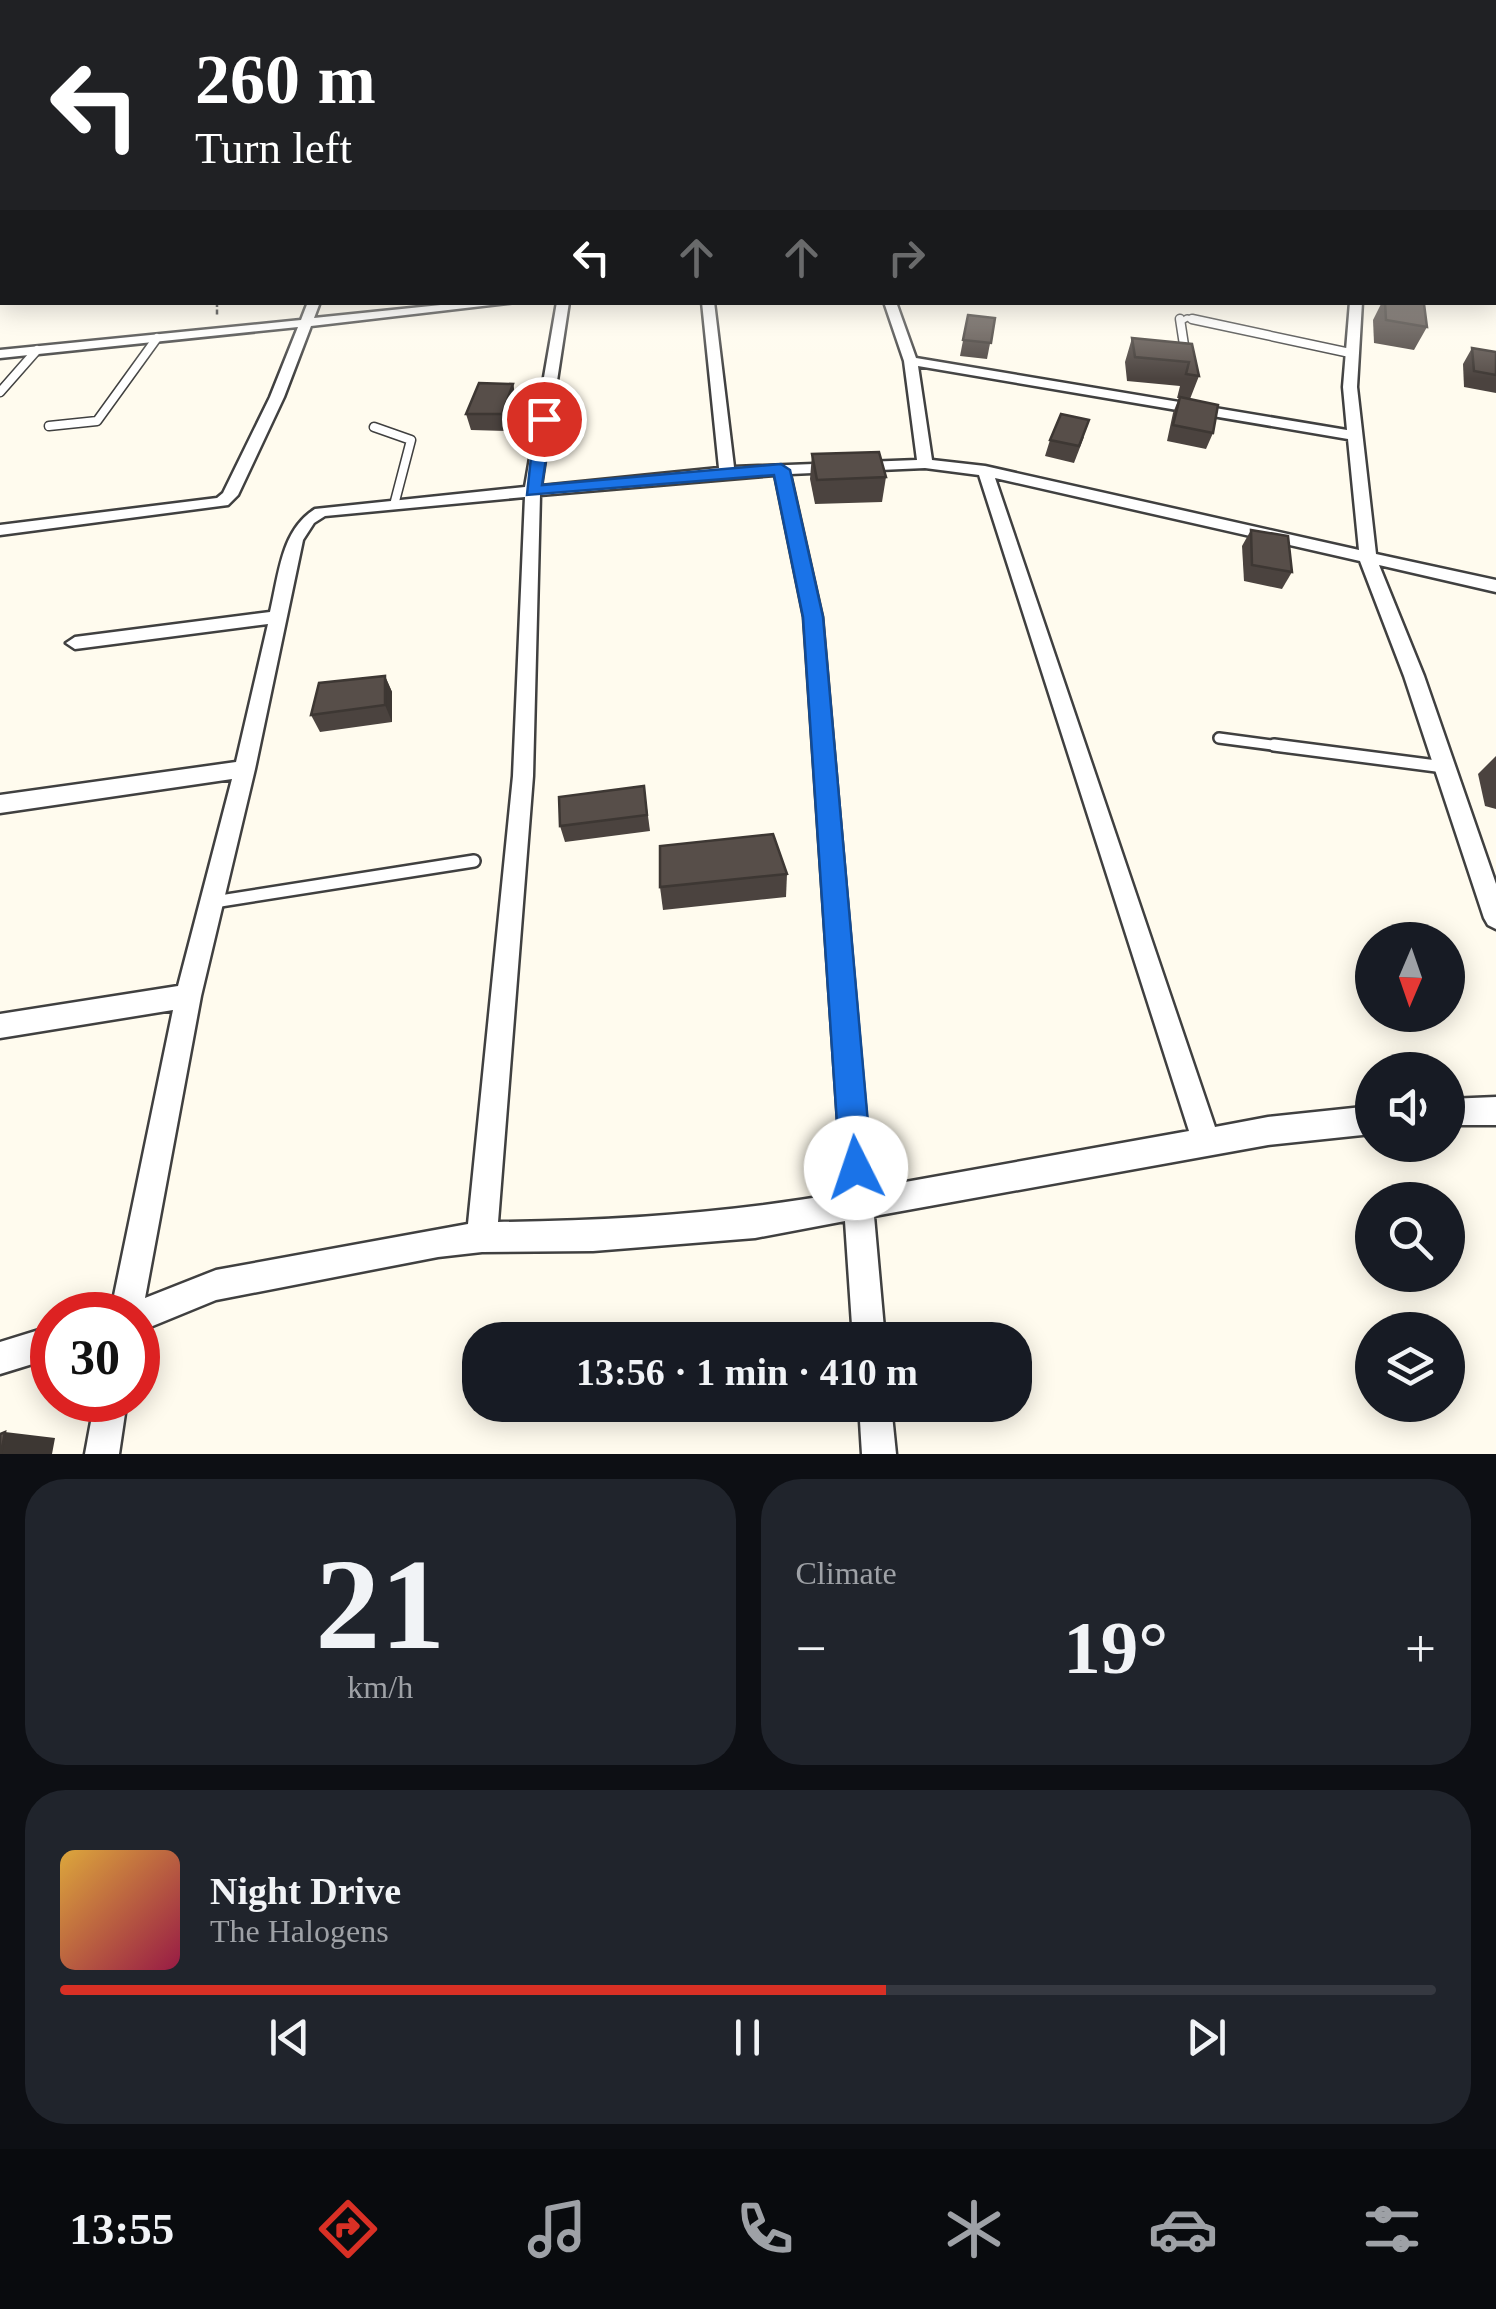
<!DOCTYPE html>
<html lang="en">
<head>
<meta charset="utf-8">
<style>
  body { margin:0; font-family:Georgia,serif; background:#20242c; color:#f1f3f6; height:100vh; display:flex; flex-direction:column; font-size:38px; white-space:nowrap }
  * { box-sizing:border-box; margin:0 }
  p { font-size:32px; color:#9ea1a6 }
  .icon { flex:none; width:55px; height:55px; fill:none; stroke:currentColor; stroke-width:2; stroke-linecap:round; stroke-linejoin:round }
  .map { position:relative; height:1454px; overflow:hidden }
  .sheet { display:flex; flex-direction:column; gap:25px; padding:25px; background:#0d0f14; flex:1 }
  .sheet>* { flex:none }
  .banner { position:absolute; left:0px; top:0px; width:1498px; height:305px; box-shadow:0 5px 25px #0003; background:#202124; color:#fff; overflow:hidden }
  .needle { width:65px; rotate:182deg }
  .controls { position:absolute; left:1355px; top:922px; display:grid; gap:20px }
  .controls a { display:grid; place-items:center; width:110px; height:110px; border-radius:50%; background:#171b24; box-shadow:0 5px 25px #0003; font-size:50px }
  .speed { position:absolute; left:30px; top:1292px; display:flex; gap:20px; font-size:50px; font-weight:700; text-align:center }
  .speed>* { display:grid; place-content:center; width:130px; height:130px; border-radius:50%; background:#171b24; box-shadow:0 5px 25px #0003; line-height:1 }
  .speed .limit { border:15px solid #d22; background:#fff; color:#111 }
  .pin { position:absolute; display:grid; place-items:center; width:85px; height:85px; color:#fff; margin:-42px; border:5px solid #fff; border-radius:50%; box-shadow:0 2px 10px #0007 }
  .me { position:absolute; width:110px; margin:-55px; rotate:356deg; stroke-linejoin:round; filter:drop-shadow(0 0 8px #0008) }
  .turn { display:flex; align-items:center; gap:35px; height:210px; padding:0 30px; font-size:45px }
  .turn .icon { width:130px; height:130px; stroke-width:2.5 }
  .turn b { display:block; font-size:70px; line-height:85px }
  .lanes { display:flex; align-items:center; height:95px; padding:0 30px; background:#0003; justify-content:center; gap:50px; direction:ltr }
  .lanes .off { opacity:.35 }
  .big { font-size:75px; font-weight:700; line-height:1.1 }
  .sheet .card { flex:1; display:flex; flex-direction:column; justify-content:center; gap:15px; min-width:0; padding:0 35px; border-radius:40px; background:#20242c }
  .sheet .dial { align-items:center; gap:0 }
  .dial b { font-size:130px; line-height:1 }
  .song { display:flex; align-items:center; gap:30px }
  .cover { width:120px; height:120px; border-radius:15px; background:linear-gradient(135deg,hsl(40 70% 55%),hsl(340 70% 35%)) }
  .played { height:10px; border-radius:5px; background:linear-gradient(90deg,#d93025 60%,#363941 60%) }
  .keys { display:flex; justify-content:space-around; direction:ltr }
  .heat { display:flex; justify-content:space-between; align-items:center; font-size:55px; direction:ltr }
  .sheet .tiles { flex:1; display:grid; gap:25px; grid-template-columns:1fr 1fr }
  .card:last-child { grid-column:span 2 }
  .trip { position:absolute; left:462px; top:1322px; width:570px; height:100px; border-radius:40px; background:#171b24; box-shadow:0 5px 25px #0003; font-weight:700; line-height:100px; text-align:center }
  .menu { display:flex; height:160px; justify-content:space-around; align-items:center; background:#090b0e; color:#9ea1a6 }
  .menu .icon { width:70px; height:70px }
  .menu .on { color:#d93025 }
  .menu b { font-size:45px; color:#f1f3f6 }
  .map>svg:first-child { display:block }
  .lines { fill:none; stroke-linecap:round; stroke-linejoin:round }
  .service-far3-casing { stroke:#404040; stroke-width:8 }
  .service-far2-casing { stroke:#404040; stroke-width:11 }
  .service-far1-casing { stroke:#404040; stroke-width:14 }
  .service-casing { stroke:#404040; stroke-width:16 }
  .minor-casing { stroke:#404040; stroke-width:5 }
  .path { stroke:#2f2f2f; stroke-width:2.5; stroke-dasharray:5 2.5; stroke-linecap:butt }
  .service-far3 { stroke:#fff; stroke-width:5 }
  .service-far2 { stroke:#fff; stroke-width:8 }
  .service-far1 { stroke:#fff; stroke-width:9 }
  .service { stroke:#fff; stroke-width:11 }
  .minor { fill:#fff; fill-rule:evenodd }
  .wall { fill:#4b433f }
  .shaded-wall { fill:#3d3733 }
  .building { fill:#574e49; stroke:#3d3733; stroke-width:2.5 }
  .route { fill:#1a73e8; stroke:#114b97; stroke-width:2.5 }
</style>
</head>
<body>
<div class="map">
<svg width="1496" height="1454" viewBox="0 0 1496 1454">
  <rect width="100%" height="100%" fill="#fffbee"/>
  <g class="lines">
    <defs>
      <polyline id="service-far3" points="1180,322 1187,318 1204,322"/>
      <g id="service-far2">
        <polyline points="1180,319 1184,345"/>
        <polyline points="1192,319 1350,353"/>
        <polyline points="0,392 37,350"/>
        <polyline points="49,426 97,421 157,338"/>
        <polyline points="374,427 411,440 394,505"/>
      </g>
      <polyline id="service-far1" points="1219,738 1294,748"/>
      <g id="service">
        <polyline points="1274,745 1444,767"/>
        <polyline points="214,902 474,861"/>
      </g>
      <g id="minor">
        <rect x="1495" y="225" width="1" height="6"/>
        <rect x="0" y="268" width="2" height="6"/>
        <polygon points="308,302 320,302 314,318 470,302 516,302 311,326 284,397 238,495 228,505 0,535 0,525 217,498 223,493 270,397 298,327 0,358 0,350 301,320"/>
        <path d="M 557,302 L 569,302 L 541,486 L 719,468 L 702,302 L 714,302 L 734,467 L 917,460 L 904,361 L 884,302 L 896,302 L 916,358 L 1347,430 L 1343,387 L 1350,302 L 1362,302 L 1357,387 L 1376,554 L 1496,580 L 1496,592 L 1379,565 L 1424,676 L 1496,884 L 1496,929 L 1488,925 L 1484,918 L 1404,676 L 1360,561 L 995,478 L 1215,1127 L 1268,1117 L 1372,1106 L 1372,1134 L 1268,1145 L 874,1216 L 885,1340 L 853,1340 L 845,1221 L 755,1238 L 593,1251 L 482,1252 L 438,1257 L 216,1300 L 138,1332 L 138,1315 L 110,1315 L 173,1010 L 0,1038 L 0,1014 L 178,986 L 232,779 L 0,813 L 0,795 L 236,762 L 268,624 L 75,649 L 66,643 L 75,637 L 270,612 C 279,575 281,530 315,509 L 525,487 ZM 918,366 L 1348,439 L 1359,550 L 985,466 L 932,460 ZM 925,468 L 979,475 L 1189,1131 L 872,1188 L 822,617 L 790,474 ZM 775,475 L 804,617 L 843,1193 C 729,1213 614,1221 498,1222 L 533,776 L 540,495 ZM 525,497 L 513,776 L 468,1224 L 216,1270 L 145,1298 L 201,996 L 255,769 L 303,540 L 314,523 L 325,516 Z"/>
        <polygon points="1496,1097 1496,1125 1448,1125 1448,1099"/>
        <polygon points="52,1326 52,1358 0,1374 0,1342"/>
        <polygon points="95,1400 127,1400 119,1454 85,1454"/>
        <polygon points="859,1405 891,1405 896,1454 862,1454"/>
      </g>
    </defs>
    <use href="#service-far3" class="service-far3-casing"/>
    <use href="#service-far2" class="service-far2-casing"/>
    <use href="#service-far1" class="service-far1-casing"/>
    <use href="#service" class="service-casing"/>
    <use href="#minor" class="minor-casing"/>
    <polyline class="path" points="217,302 217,317"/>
    <use href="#service-far3" class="service-far3"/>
    <use href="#service-far2" class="service-far2"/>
    <use href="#service-far1" class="service-far1"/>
    <use href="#service" class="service"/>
    <use href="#minor" class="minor"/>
  </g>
  <g class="wall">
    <polygon points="1382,302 1416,302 1427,327 1414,350 1374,343 1373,320"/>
    <polygon points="968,315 995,318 987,359 960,356"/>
    <polygon points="1132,338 1192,344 1199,376 1190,399 1213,433 1206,449 1167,441 1173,413 1179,398 1177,398 1180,386 1127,381 1125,362"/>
    <polygon points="1472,348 1496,352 1496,393 1464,387 1463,364"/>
    <polygon points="513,384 516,399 506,431 471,430 466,414"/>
    <polygon points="1084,437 1074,463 1045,456 1050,440"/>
    <polygon points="812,454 886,477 882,502 815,504 810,479"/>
    <polygon points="1251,530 1292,572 1282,589 1244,581 1242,546"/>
    <polygon points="385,676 392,692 392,722 320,732 311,715"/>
    <polygon points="1496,756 1496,809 1485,806 1478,774"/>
    <polygon points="644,786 650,831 565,842 560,826"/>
    <polygon points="787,874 786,897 663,910 660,887"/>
  </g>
  <g class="shaded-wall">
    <polygon points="513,384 516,399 506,431 502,414"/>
    <polygon points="385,676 392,692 392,722 385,705"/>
    <polygon points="5,1432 55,1438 52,1454 1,1454"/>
  </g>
  <g class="building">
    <polygon points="1385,302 1424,304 1427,327 1386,320"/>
    <polygon points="968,315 995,318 991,343 963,340"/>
    <polygon points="1132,338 1192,344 1199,376 1186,374 1189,362 1135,357"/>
    <polygon points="1472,348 1496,352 1496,375 1474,371"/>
    <polygon points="479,383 513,384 502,414 466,414"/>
    <polygon points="1180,397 1218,405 1213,433 1173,425"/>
    <polygon points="1061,414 1089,420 1079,446 1050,440"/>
    <polygon points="879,452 886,477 817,480 812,454"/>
    <polygon points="1251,530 1288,536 1292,572 1252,565"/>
    <polygon points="385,676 385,705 311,715 319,683"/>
    <polygon points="644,786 647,815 560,826 559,797"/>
    <polygon points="773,834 787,874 660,887 660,846"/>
    <polygon points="5,1432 1,1454 0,1454 0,1434"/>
  </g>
  <linearGradient id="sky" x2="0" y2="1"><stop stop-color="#91c5ef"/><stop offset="0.46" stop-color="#fffdf7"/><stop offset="1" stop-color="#fffdf7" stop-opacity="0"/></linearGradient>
  <rect width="1496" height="379" fill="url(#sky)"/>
  <polygon class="route" points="544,414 552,419 542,485 781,464 790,470 823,617 872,1168 867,1180 856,1185 844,1180 840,1168 803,617 774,475 527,495 535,419"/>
</svg>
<div class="controls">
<a><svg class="needle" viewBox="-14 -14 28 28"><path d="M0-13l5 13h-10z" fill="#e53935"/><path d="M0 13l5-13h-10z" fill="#9ea1a6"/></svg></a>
<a><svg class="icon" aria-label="sound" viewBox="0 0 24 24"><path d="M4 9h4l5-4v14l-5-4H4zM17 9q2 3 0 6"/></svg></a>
<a><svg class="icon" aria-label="search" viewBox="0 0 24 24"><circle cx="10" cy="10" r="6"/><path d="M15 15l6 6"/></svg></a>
<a><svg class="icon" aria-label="layers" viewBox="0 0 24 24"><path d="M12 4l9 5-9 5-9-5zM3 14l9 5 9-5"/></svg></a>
</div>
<div class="speed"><div class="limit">30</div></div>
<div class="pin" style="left:544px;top:419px;background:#d93025"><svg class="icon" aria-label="arrive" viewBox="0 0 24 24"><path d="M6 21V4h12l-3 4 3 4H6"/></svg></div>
<svg class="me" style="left:856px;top:1168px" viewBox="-20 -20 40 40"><circle r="19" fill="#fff"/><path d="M0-13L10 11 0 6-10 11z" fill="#1a73e8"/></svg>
<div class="trip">13:56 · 1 min · 410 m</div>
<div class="banner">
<div class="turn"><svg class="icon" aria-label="left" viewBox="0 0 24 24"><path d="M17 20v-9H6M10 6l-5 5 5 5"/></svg><div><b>260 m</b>Turn left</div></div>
<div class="lanes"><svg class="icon" aria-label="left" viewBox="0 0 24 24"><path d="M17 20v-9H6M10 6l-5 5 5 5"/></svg><svg class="icon off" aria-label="ahead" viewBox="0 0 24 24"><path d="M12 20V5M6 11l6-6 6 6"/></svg><svg class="icon off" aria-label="ahead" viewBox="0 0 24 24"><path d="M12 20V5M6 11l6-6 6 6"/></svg><svg class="icon off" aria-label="right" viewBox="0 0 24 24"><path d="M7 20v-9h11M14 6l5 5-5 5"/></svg></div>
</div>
</div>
<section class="sheet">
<div class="tiles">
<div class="card dial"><b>21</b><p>km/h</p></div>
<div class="card"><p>Climate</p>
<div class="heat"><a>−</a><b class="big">19°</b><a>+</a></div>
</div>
<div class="card">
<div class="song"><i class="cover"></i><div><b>Night Drive</b><p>The Halogens</p></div></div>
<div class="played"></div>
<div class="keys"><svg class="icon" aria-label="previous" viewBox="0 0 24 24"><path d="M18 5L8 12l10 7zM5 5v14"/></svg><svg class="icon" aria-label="pause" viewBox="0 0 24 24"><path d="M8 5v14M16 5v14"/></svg><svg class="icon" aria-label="next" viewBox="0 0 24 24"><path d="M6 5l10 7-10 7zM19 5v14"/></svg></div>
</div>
</div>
</section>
<nav class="menu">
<b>13:55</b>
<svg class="icon on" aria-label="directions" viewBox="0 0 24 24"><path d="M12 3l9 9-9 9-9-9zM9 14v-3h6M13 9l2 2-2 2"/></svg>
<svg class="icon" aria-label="music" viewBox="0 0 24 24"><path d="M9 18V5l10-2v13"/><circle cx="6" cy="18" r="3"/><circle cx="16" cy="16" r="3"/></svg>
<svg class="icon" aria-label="phone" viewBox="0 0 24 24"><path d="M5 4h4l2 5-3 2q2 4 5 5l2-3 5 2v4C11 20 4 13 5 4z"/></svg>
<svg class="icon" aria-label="climate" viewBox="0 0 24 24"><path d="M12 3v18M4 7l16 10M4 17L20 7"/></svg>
<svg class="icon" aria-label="car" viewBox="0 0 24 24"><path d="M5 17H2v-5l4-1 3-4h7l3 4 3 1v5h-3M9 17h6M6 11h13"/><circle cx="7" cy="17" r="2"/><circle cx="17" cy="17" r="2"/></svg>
<svg class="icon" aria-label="filters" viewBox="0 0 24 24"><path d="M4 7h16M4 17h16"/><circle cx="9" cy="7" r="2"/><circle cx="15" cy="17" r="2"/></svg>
</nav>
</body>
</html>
